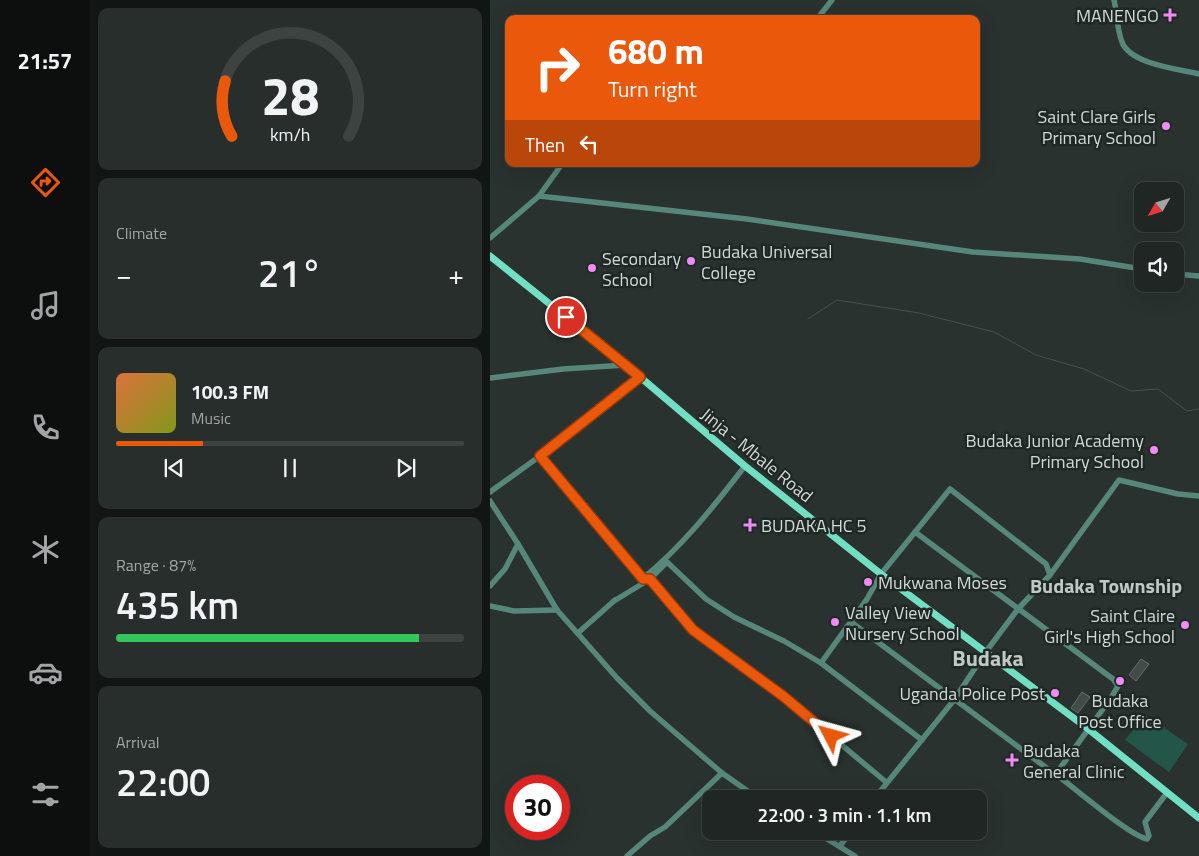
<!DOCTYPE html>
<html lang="en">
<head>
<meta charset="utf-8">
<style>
  body { margin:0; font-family:"Titillium Web",sans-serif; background:#272e2b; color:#f1f3f6; height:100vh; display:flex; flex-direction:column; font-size:19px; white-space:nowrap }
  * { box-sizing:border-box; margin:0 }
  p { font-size:16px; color:#a1a5a6 }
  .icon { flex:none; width:28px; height:28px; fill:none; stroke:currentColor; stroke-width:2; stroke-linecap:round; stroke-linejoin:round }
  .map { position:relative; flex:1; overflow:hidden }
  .sheet { display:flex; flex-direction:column; gap:8px; padding:8px; background:#111513; width:400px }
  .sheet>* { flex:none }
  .hud { position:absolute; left:15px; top:15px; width:475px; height:152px; border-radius:10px; box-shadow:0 5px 20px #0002,0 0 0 1px #3c4341; background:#ea580c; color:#fff; overflow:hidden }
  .needle { width:32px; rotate:231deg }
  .tools { position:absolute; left:644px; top:182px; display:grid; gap:10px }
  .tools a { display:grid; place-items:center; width:50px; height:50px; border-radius:10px; background:#1f2623; box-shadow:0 5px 20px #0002,0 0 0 1px #3c4341; font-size:25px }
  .speed { position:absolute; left:15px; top:775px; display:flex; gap:10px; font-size:25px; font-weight:700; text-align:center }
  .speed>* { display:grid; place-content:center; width:65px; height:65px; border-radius:50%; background:#1f2623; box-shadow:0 5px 20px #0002,0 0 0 1px #3c4341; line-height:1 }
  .speed .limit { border:8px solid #d22; background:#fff; color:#111 }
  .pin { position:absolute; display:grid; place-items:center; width:42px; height:42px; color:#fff; margin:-21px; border:2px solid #fff; border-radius:50%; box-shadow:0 1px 5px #0007 }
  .me { position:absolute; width:55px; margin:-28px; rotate:309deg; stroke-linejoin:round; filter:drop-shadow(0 0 4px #0008) }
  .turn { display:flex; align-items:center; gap:18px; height:105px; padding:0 20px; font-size:22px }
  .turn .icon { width:65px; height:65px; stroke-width:2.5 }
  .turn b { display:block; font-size:35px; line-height:42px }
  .then { display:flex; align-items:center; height:48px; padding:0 20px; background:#0003; gap:10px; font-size:19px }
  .big { font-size:38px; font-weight:600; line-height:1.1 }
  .sheet .card { flex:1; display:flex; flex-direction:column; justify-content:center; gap:8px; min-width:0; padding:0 18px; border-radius:10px; background:#272e2b }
  .sheet .dial { align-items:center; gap:0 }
  .dial svg { height:130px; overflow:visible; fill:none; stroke:#3c4341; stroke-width:7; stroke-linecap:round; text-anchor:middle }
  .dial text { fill:#f1f3f6; stroke:none }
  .song { display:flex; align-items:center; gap:15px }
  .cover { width:60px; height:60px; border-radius:8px; background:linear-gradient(135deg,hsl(20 70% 55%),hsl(70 70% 35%)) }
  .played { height:5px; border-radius:2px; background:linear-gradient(90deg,#ea580c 25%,#3c4341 25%) }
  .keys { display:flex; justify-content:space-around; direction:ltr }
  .heat { display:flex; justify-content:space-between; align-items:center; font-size:28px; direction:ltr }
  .charge { height:8px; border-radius:4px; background:linear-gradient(90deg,#34c759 87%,#3c4341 0) }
  .trip { position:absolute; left:212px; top:790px; width:285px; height:50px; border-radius:10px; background:#1f2623; box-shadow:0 5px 20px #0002,0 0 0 1px #3c4341; font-weight:600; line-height:50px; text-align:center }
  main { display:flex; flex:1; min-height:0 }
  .tab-bar { display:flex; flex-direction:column; width:90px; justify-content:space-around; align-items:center; background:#0c0f0e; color:#a1a5a6 }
  .tab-bar .icon { width:35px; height:35px }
  .tab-bar .selected { color:#ea580c }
  .tab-bar b { font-size:22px; color:#f1f3f6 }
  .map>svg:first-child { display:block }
  .green { fill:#245549 }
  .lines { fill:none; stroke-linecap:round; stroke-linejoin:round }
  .stream { stroke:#3f544e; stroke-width:1 }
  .building { fill:#414b48; stroke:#646e6b }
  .minor { stroke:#56877a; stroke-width:5.5 }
  .major { stroke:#72dfc5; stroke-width:7 }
  .route-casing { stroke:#983908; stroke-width:12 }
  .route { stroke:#ea580c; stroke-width:9 }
  .poi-dot { fill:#f08bf5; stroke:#1f2825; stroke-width:2 }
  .labels { text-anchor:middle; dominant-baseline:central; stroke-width:5; stroke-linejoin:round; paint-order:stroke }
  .poi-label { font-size:18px; fill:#d2d8d6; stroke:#1f2825; text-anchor:start }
  .street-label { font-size:18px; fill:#d2d8d6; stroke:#1f2825 }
  .quarter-label { font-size:20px; font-weight:bold; fill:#bec9c6; stroke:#1f2825 }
  .district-label { font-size:22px; font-weight:bold; fill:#bec9c6; stroke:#1f2825 }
</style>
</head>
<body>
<main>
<nav class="tab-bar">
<b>21:57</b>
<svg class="icon selected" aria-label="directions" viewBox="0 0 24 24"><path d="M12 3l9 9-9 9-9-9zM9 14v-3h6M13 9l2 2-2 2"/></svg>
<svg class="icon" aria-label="music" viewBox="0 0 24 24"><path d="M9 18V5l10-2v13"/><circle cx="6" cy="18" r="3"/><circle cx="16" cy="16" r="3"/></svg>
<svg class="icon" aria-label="phone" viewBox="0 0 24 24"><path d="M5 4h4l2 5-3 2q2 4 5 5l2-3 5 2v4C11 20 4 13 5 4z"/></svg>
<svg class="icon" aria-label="climate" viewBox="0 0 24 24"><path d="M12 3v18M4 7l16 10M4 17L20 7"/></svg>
<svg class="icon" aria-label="car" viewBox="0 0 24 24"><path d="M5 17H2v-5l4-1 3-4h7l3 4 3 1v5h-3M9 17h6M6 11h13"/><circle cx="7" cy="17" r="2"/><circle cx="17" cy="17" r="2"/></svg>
<svg class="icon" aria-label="filters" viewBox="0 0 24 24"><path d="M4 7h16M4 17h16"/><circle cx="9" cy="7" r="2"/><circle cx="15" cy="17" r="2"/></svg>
</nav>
<section class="sheet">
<div class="card dial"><svg viewBox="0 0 100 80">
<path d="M14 69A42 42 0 1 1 86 69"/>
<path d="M14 69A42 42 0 0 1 10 35" stroke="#ea580c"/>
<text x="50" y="56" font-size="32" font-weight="700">28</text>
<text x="50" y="72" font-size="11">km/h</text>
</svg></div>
<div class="card"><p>Climate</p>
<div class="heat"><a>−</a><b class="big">21°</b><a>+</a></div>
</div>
<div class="card">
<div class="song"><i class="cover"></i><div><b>100.3 FM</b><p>Music</p></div></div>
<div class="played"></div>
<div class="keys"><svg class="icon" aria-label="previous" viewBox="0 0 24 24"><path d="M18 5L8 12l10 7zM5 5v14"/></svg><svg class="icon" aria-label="pause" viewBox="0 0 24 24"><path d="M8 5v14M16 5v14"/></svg><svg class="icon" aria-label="next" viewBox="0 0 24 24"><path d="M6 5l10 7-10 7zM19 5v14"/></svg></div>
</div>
<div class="card"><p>Range · 87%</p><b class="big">435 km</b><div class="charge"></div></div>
<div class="card"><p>Arrival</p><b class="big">22:00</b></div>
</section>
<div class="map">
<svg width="709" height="856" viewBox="0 0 709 856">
  <rect width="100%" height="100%" fill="#29322f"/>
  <polygon class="green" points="655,715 698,744 679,772 635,740"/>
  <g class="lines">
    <polyline class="stream" points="318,319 347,300 429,313 504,332 546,355 594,369 641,391 668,389 697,411 709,409"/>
  </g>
  <g class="building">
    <polygon points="651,659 659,664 646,681 639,675"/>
    <polygon points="592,692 600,697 588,713 581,708"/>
  </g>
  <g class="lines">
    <g class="minor">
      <path d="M 624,0 C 627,13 627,30 632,42 C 640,64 688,69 709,74"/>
      <polyline points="327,19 342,0"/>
      <polyline points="49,196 257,219 483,252 590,259 652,269"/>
      <polyline points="0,238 49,196 72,164"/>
      <polyline points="685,274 709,276"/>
      <polyline points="0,378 73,369 136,365"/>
      <polyline points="50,456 153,579 160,579 203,630 293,696 396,782"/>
      <polyline points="0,492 50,456 149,377"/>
      <polyline points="0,501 28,544 15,569 0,586"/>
      <polyline points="28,544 67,610 127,678 160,711 232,773 269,799"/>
      <path d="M 152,579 C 192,547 224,506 255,466"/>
      <polyline points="124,601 160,579 177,562 216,599 244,617 294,641 331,663"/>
      <polyline points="0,606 24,611 67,610"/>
      <polyline points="361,622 562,772 568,771 621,698 628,686 623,679 425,532"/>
      <polyline points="89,632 125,600"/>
      <polyline points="432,740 331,663 377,599 391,574 460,489 556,564 560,575"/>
      <path d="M 564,773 C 584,787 637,834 657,839 L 659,836 L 655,822 L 676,794"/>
      <polyline points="384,799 464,700 495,653 528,609 560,575 629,480 688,494 709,496"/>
      <polyline points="324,831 365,856"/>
      <polyline points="350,846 361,831"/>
      <polyline points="137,856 160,836 175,827 232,773"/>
    </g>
    <polyline class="major" points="0,256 136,365 255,466 391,574 597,728 709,818"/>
  </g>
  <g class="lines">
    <defs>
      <polyline id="route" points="76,317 150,377 50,456 153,579 160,579 203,630 293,696 341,736"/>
    </defs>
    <use href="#route" class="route-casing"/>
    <use href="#route" class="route"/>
  </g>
  <g class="poi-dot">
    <path d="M677.5 7.5h5v5h5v5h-5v5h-5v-5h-5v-5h5z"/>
    <circle cx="676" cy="126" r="5"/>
    <circle cx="201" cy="261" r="5"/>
    <circle cx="102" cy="268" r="5"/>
    <circle cx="664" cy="450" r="5"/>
    <path d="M257.5 517.5h5v5h5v5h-5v5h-5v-5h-5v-5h5z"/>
    <circle cx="378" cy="582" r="5"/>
    <circle cx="345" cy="622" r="5"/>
    <circle cx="695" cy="625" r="5"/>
    <circle cx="630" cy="681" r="5"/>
    <circle cx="565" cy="693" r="5"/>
    <path d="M519.5 752.5h5v5h5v5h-5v5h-5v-5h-5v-5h5z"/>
  </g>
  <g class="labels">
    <g class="poi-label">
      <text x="669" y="15" text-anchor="end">MANENGO</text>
      <text x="666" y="116" text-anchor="end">Saint Clare Girls<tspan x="666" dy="21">Primary School</tspan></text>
      <text x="211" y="251">Budaka Universal<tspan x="211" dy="21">College</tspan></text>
      <text x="112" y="258">Secondary<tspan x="112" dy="21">School</tspan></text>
      <text x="654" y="440" text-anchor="end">Budaka Junior Academy<tspan x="654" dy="21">Primary School</tspan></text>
      <text x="271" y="525">BUDAKA HC 5</text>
      <text x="388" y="582">Mukwana Moses</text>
      <text x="355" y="612">Valley View<tspan x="355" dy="21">Nursery School</tspan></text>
      <text x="685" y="615" text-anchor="end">Saint Claire<tspan x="685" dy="21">Girl's High School</tspan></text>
      <text x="555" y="693" text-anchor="end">Uganda Police Post</text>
      <text x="630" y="700" text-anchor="middle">Budaka<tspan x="630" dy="21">Post Office</tspan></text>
      <text x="533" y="750">Budaka<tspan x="533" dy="21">General Clinic</tspan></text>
    </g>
    <g class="street-label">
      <text transform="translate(267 455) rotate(39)">Jinja - Mbale Road</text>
    </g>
    <g class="quarter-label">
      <text x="616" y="585">Budaka Township</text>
    </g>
    <g class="district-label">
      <text x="498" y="658">Budaka</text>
    </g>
  </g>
</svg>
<div class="tools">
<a><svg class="needle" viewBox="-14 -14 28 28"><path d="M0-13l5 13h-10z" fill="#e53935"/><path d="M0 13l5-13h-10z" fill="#a1a5a6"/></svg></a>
<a><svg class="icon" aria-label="sound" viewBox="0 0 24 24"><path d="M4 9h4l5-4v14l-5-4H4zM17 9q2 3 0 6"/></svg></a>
</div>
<div class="speed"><div class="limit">30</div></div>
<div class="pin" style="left:76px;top:317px;background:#d93025"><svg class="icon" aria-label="arrive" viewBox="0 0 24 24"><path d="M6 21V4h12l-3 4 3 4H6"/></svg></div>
<svg class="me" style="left:341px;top:736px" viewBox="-20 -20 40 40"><path d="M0-17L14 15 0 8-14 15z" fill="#ea580c" stroke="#fff" stroke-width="4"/></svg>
<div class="trip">22:00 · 3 min · 1.1 km</div>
<div class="hud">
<div class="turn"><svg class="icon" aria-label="right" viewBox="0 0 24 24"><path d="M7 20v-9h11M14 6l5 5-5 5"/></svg><div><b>680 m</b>Turn right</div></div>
<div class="then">Then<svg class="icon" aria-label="left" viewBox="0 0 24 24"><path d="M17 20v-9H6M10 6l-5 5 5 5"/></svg></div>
</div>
</div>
</main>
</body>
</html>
